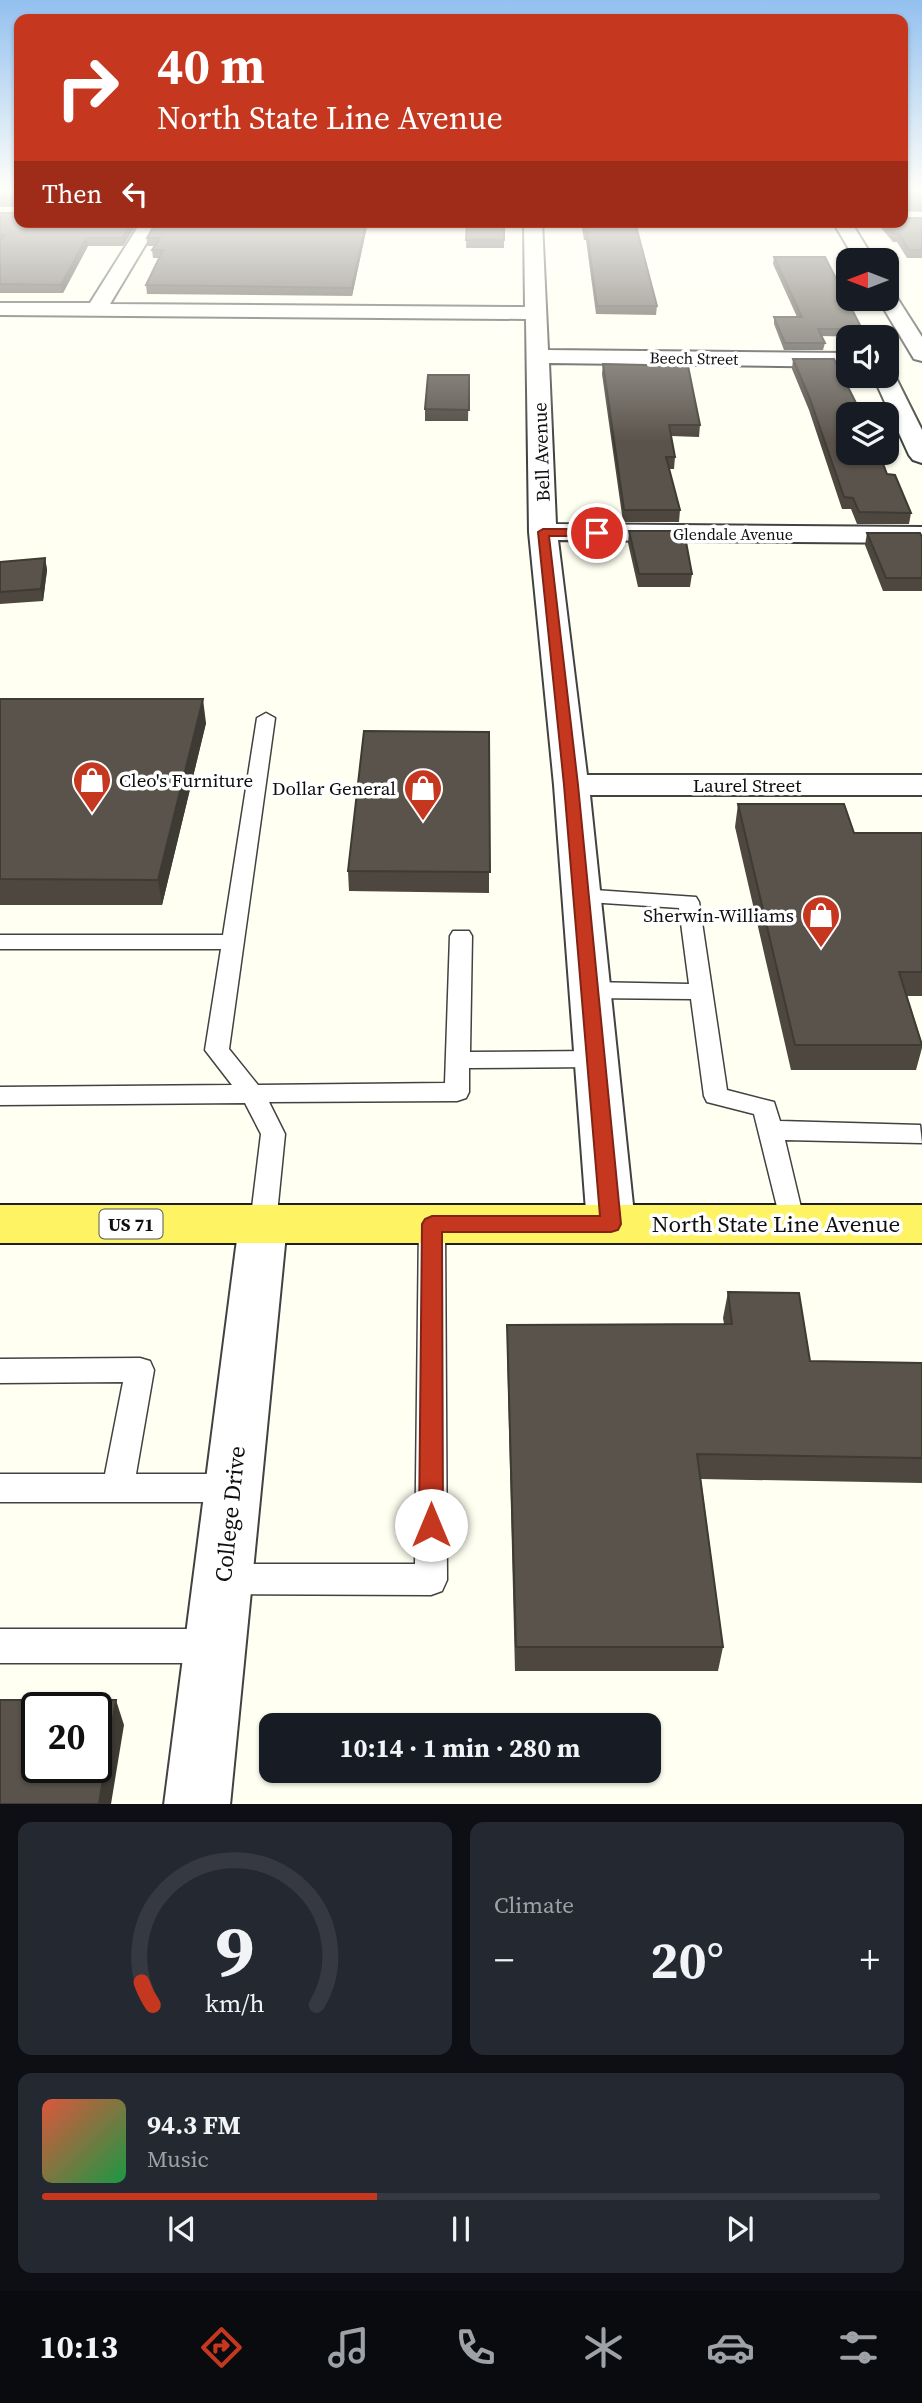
<!DOCTYPE html>
<html lang="en">
<head>
<meta charset="utf-8">
<style>
  body { margin:0; font-family:"Source Serif 4",serif; background:#242831; color:#f1f3f6; height:100vh; display:flex; flex-direction:column; font-size:26px; white-space:nowrap }
  * { box-sizing:border-box; margin:0 }
  p { font-size:23px; color:#9ea1a6 }
  .icon { flex:none; width:38px; height:38px; fill:none; stroke:currentColor; stroke-width:2; stroke-linecap:round; stroke-linejoin:round }
  .map { position:relative; height:1804px; overflow:hidden }
  .side { display:flex; flex-direction:column; gap:18px; padding:18px; background:#0d0f14; flex:1 }
  .side>* { flex:none }
  .banner { position:absolute; left:14px; top:14px; width:894px; height:214px; border-radius:14px; box-shadow:0 2px 5px #0004; background:#c63720; color:#fff; overflow:hidden }
  .needle { width:46px; rotate:270deg }
  .controls { position:absolute; left:836px; top:248px; display:grid; gap:14px }
  .controls a { display:grid; place-items:center; width:63px; height:63px; border-radius:14px; background:#171b24; box-shadow:0 2px 5px #0004; font-size:35px }
  .speed { position:absolute; left:21px; top:1692px; display:flex; gap:14px; font-size:35px; font-weight:700; text-align:center }
  .speed>* { display:grid; place-content:center; width:91px; height:91px; border-radius:50%; background:#171b24; box-shadow:0 2px 5px #0004; line-height:1 }
  .speed .limit { border:4px solid #111; border-radius:10px; background:#fff; color:#111 }
  .pin { position:absolute; display:grid; place-items:center; width:60px; height:60px; color:#fff; margin:-30px; border:4px solid #fff; border-radius:50%; box-shadow:0 2px 7px #0007 }
  .me { position:absolute; width:77px; margin:-38px; rotate:0deg; stroke-linejoin:round; filter:drop-shadow(0 0 5px #0008) }
  .turn { display:flex; align-items:center; gap:24px; height:147px; padding:0 28px; font-size:32px }
  .turn .icon { width:91px; height:91px; stroke-width:2.5 }
  .turn b { display:block; font-size:49px; line-height:60px }
  .then { display:flex; align-items:center; height:66px; padding:0 28px; background:#0003; gap:14px; font-size:26px }
  .big { font-size:52px; font-weight:700; line-height:1.1 }
  .side .widget { flex:1; display:flex; flex-direction:column; justify-content:center; gap:10px; min-width:0; padding:0 24px; border-radius:14px; background:#242831 }
  .side .dial { align-items:center; gap:0 }
  .dial svg { height:182px; overflow:visible; fill:none; stroke:#363941; stroke-width:7; stroke-linecap:round; text-anchor:middle }
  .dial text { fill:#f1f3f6; stroke:none }
  .song { display:flex; align-items:center; gap:21px }
  .cover { width:84px; height:84px; border-radius:10px; background:linear-gradient(135deg,hsl(10 70% 55%),hsl(140 70% 35%)) }
  .played { height:7px; border-radius:4px; background:linear-gradient(90deg,#c63720 40%,#363941 40%) }
  .keys { display:flex; justify-content:space-around; direction:ltr }
  .heat { display:flex; justify-content:space-between; align-items:center; font-size:38px; direction:ltr }
  .side .tiles { flex:1; display:grid; gap:18px; grid-template-columns:1fr 1fr }
  .widget:last-child { grid-column:span 2 }
  .trip { position:absolute; left:259px; top:1713px; width:402px; height:70px; border-radius:14px; background:#171b24; box-shadow:0 2px 5px #0004; font-weight:700; line-height:70px; text-align:center }
  .tab-bar { display:flex; height:112px; justify-content:space-around; align-items:center; background:#090b0e; color:#9ea1a6 }
  .tab-bar .icon { width:49px; height:49px }
  .tab-bar .on { color:#c63720 }
  .tab-bar b { font-size:32px; color:#f1f3f6 }
  .map>svg:first-child { display:block }
  .lines { fill:none; stroke-linecap:round; stroke-linejoin:round }
  .service-casing { stroke:#424242; stroke-width:3 }
  .minor-casing { stroke:#424242; stroke-width:4 }
  .tertiary-casing { stroke:#424242; stroke-width:4 }
  .primary-casing { stroke:#202020; stroke-width:4 }
  .service { fill:#fff; fill-rule:evenodd }
  .minor { fill:#fff; fill-rule:evenodd }
  .tertiary { fill:#fff; fill-rule:evenodd }
  .primary { fill:#fef463; fill-rule:evenodd }
  .wall { fill:#4d4740 }
  .shaded-wall { fill:#3e3a34 }
  .building { fill:#59534b; stroke:#3e3a34; stroke-width:2; fill-rule:evenodd }
  .route { fill:#c63720; stroke:#812415; stroke-width:2 }
  .labels { text-anchor:middle; dominant-baseline:central; stroke-width:7; stroke-linejoin:round; paint-order:stroke }
  .far-street-label { font-size:16px; fill:#0f0f0f; stroke:#fff }
  .shield { fill:#fff; stroke:#575757; stroke-width:2 }
  .shield-label { font-size:18px; font-weight:bold; fill:#0f0f0f }
  .street-label { font-size:19px; fill:#0f0f0f; stroke:#fff }
  .poi-label { font-size:19px; fill:#0f0f0f; stroke:#fff; text-anchor:end }
  .near-street-label { font-size:23px; fill:#0f0f0f; stroke:#fff }
</style>
</head>
<body>
<div class="map">
<svg width="922" height="1805" viewBox="0 0 922 1805">
  <rect width="100%" height="100%" fill="#fffff2"/>
  <g class="lines">
    <defs>
      <g id="service">
        <polygon points="266,713 275,718 229,1049 258,1085 445,1083 450,936 453,931 469,931 472,936 470,1052 595,1051 603,1053 607,1059 603,1065 595,1067 469,1068 469,1092 466,1098 457,1101 269,1102 285,1134 276,1224 272,1231 263,1234 254,1231 250,1224 261,1134 245,1103 0,1105 0,1087 232,1085 205,1050 221,949 0,949 0,935 223,935 257,718"/>
        <polygon points="580,889 696,897 699,902 727,1090 774,1102 780,1121 920,1125 922,1143 785,1140 805,1224 801,1231 792,1234 783,1231 754,1114 707,1102 704,1096 691,999 588,998 580,995 577,990 580,985 588,982 689,984 679,908 573,901 570,896 573,891"/>
        <polygon points="432,1214 441,1217 445,1224 447,1580 442,1591 431,1595 225,1594 214,1590 209,1579 214,1568 225,1564 415,1564 419,1224 423,1217"/>
        <polygon points="140,1358 150,1361 154,1370 136,1474 232,1474 243,1478 247,1488 243,1498 232,1502 0,1502 0,1474 105,1474 123,1382 0,1383 0,1359"/>
        <polygon points="0,1629 211,1629 223,1634 228,1646 223,1658 211,1663 0,1663"/>
      </g>
      <g id="minor">
        <polygon points="141,222 159,222 110,304 525,307 524,222 542,222 548,350 849,353 849,367 549,363 556,524 922,527 922,543 558,540 587,775 922,775 922,795 590,795 635,1224 628,1237 611,1243 594,1237 587,1224 554,785 529,532 526,319 0,315 0,303 90,303"/>
        <polygon points="833,222 851,222 875,261 856,261"/>
        <polygon points="887,291 894,293 922,337 922,361 914,359 878,299 887,299"/>
        <polygon points="887,370 895,376 922,430 922,463 913,460 909,455 873,376 887,376"/>
      </g>
      <polygon id="tertiary" points="263,1205 280,1211 287,1224 230,1805 164,1805 239,1224 246,1211"/>
      <rect id="primary" x="0" y="1205" width="922" height="38"/>
    </defs>
    <use href="#service" class="service-casing"/>
    <use href="#minor" class="minor-casing"/>
    <use href="#tertiary" class="tertiary-casing"/>
    <use href="#primary" class="primary-casing"/>
    <use href="#service" class="service"/>
    <use href="#minor" class="minor"/>
    <use href="#tertiary" class="tertiary"/>
    <use href="#primary" class="primary"/>
  </g>
  <g class="wall">
    <rect x="0" y="189" width="19" height="18"/>
    <polygon points="903,189 922,196 922,212 903,211"/>
    <polygon points="0,213 19,222 138,222 123,246 88,246 63,293 0,293"/>
    <polygon points="922,218 922,258 907,258 897,242 893,242 876,222 903,222"/>
    <polygon points="156,222 368,222 352,296 147,294 146,285 159,258 153,258 152,250 155,246 147,246 147,238"/>
    <polygon points="467,222 504,222 504,248 466,248"/>
    <polygon points="581,222 635,222 657,306 656,315 596,314 586,240 584,240"/>
    <polygon points="774,257 862,329 861,337 821,336 825,343 823,350 784,350 774,324 774,317 797,317 773,264"/>
    <polygon points="793,359 887,474 911,513 909,524 857,524 851,509 842,509 809,410 792,369"/>
    <polygon points="603,364 700,425 699,437 671,436 675,457 674,469 669,469 680,510 679,522 623,522 602,374"/>
    <polygon points="469,375 468,421 425,421 425,409"/>
    <polygon points="629,531 692,574 690,587 638,587 628,543"/>
    <polygon points="867,533 922,537 922,591 883,591 865,545"/>
    <polygon points="45,558 47,570 43,601 0,604 0,562"/>
    <polygon points="0,699 206,723 162,905 0,905"/>
    <polygon points="489,732 489,893 349,891 348,871"/>
    <polygon points="738,804 854,833 922,833 922,996 907,996 922,1043 922,1048 916,1070 791,1070 735,827"/>
    <polygon points="728,1292 810,1361 922,1363 922,1483 701,1479 723,1647 718,1671 515,1671 507,1350 507,1325 724,1324 723,1318"/>
  </g>
  <g class="shaded-wall">
    <polygon points="132,222 138,222 123,246 122,238"/>
    <polygon points="366,222 368,222 352,296 352,288"/>
    <polygon points="86,238 88,246 63,293 61,285"/>
    <polygon points="45,558 47,570 43,601 41,589"/>
    <polygon points="203,699 206,723 162,905 158,880"/>
    <polygon points="116,1700 124,1725 111,1804 99,1804"/>
  </g>
  <g class="building">
    <rect x="0" y="189" width="19" height="11"/>
    <polygon points="903,189 917,189 922,196 922,205 904,204 903,208"/>
    <polygon points="0,213 19,213 19,222 132,222 122,238 86,238 61,285 0,284 0,240 5,235 0,235"/>
    <polygon points="903,218 922,218 922,250 909,250 899,234 894,234 884,222 903,222"/>
    <polygon points="156,222 366,222 352,288 146,285 163,250 152,250 160,238 147,238"/>
    <polygon points="467,222 504,222 504,240 466,240"/>
    <polygon points="583,222 635,222 657,306 597,306 587,232 584,232"/>
    <polygon points="774,257 825,257 862,329 818,329 825,343 785,343 774,317 802,317"/>
    <polygon points="793,359 834,359 862,415 849,415 849,453 879,453 887,474 895,475 911,513 859,512 853,498 844,497 810,399"/>
    <polygon points="603,364 688,366 700,425 669,425 675,457 666,457 680,510 624,510"/>
    <polygon points="428,375 469,375 469,410 425,409"/>
    <polygon points="629,531 684,531 692,574 639,574"/>
    <polygon points="867,533 920,533 922,537 922,578 886,578"/>
    <polygon points="45,558 41,589 0,592 0,562"/>
    <polygon points="0,699 203,699 158,880 0,879"/>
    <polygon points="364,731 489,732 490,872 348,871"/>
    <polygon points="738,804 844,804 854,833 922,833 922,972 899,972 922,1045 795,1045"/>
    <polygon points="728,1292 799,1293 810,1361 922,1363 922,1458 697,1454 723,1647 516,1647 507,1325 732,1324"/>
    <path d="M 0,1700 L 116,1700 L 99,1804 L 0,1804 ZM 37,1708 L 96,1708 L 96,1768 L 37,1768 Z"/>
  </g>
  <linearGradient id="sky" x2="0" y2="1"><stop stop-color="#93c0ef"/><stop offset="0.43" stop-color="#fffff9"/><stop offset="1" stop-color="#fffff9" stop-opacity="0"/></linearGradient>
  <rect width="922" height="442" fill="url(#sky)"/>
  <polygon class="route" points="543,529 597,529 603,533 597,536 549,536 578,785 621,1224 618,1230 611,1232 442,1232 443,1525 439,1533 431,1536 422,1533 419,1525 422,1224 425,1219 432,1216 600,1216 564,785 538,532"/>
  <defs>
    <symbol id="shop-pin" viewBox="-11 -11 22 30"><path d="M0 17L-7.5 6A9.5 9.5 0 1 1 7.5 6Z" fill="#c63720" stroke="#fff"/><path d="M-5-2.5h2.3a2.7 3.5 0 0 1 5.4 0H5L5.5 6h-11ZM-1.5-2.5h3a1.5 2.3 0 0 0-3 0Z" fill="#fff"/></symbol>
  </defs>
  <g fill-rule="evenodd">
    <use href="#shop-pin" x="70" y="758" width="44" height="60"/>
    <use href="#shop-pin" x="401" y="766" width="44" height="60"/>
    <use href="#shop-pin" x="799" y="893" width="44" height="60"/>
  </g>
  <g class="labels">
    <g class="far-street-label">
      <text transform="translate(694 358) rotate(1)">Beech Street</text>
      <text x="733" y="534">Glendale Avenue</text>
    </g>
    <rect class="shield" x="99.5" y="1209.5" width="63" height="29" rx="5"/>
    <g class="shield-label">
      <text x="131" y="1224">US 71</text>
    </g>
    <g class="street-label">
      <text transform="translate(541 452) rotate(-92)">Bell Avenue</text>
      <text x="747" y="785">Laurel Street</text>
    </g>
    <g class="poi-label">
      <text x="119" y="780" text-anchor="start">Cleo's Furniture</text>
      <text x="396" y="788">Dollar General</text>
      <text x="794" y="915">Sherwin-Williams</text>
    </g>
    <g class="near-street-label">
      <text x="776" y="1224">North State Line Avenue</text>
      <text transform="translate(230 1514) rotate(-84)">College Drive</text>
    </g>
  </g>
</svg>
<div class="controls">
<a><svg class="needle" viewBox="-14 -14 28 28"><path d="M0-13l5 13h-10z" fill="#e53935"/><path d="M0 13l5-13h-10z" fill="#9ea1a6"/></svg></a>
<a><svg class="icon" aria-label="sound" viewBox="0 0 24 24"><path d="M4 9h4l5-4v14l-5-4H4zM17 9q2 3 0 6"/></svg></a>
<a><svg class="icon" aria-label="layers" viewBox="0 0 24 24"><path d="M12 4l9 5-9 5-9-5zM3 14l9 5 9-5"/></svg></a>
</div>
<div class="speed"><div class="limit">20</div></div>
<div class="pin" style="left:597px;top:533px;background:#d93025"><svg class="icon" aria-label="arrive" viewBox="0 0 24 24"><path d="M6 21V4h12l-3 4 3 4H6"/></svg></div>
<svg class="me" style="left:431px;top:1525px" viewBox="-20 -20 40 40"><circle r="19" fill="#fff"/><path d="M0-13L10 11 0 6-10 11z" fill="#c63720"/></svg>
<div class="trip">10:14 · 1 min · 280 m</div>
<div class="banner">
<div class="turn"><svg class="icon" aria-label="right" viewBox="0 0 24 24"><path d="M7 20v-9h11M14 6l5 5-5 5"/></svg><div><b>40 m</b>North State Line Avenue</div></div>
<div class="then">Then<svg class="icon" aria-label="left" viewBox="0 0 24 24"><path d="M17 20v-9H6M10 6l-5 5 5 5"/></svg></div>
</div>
</div>
<section class="side">
<div class="tiles">
<div class="widget dial"><svg viewBox="0 0 100 80">
<path d="M14 69A42 42 0 1 1 86 69"/>
<path d="M14 69A42 42 0 0 1 9 59" stroke="#c63720"/>
<text x="50" y="56" font-size="32" font-weight="700">9</text>
<text x="50" y="72" font-size="11">km/h</text>
</svg></div>
<div class="widget"><p>Climate</p>
<div class="heat"><a>−</a><b class="big">20°</b><a>+</a></div>
</div>
<div class="widget">
<div class="song"><i class="cover"></i><div><b>94.3 FM</b><p>Music</p></div></div>
<div class="played"></div>
<div class="keys"><svg class="icon" aria-label="previous" viewBox="0 0 24 24"><path d="M18 5L8 12l10 7zM5 5v14"/></svg><svg class="icon" aria-label="pause" viewBox="0 0 24 24"><path d="M8 5v14M16 5v14"/></svg><svg class="icon" aria-label="next" viewBox="0 0 24 24"><path d="M6 5l10 7-10 7zM19 5v14"/></svg></div>
</div>
</div>
</section>
<nav class="tab-bar">
<b>10:13</b>
<svg class="icon on" aria-label="directions" viewBox="0 0 24 24"><path d="M12 3l9 9-9 9-9-9zM9 14v-3h6M13 9l2 2-2 2"/></svg>
<svg class="icon" aria-label="music" viewBox="0 0 24 24"><path d="M9 18V5l10-2v13"/><circle cx="6" cy="18" r="3"/><circle cx="16" cy="16" r="3"/></svg>
<svg class="icon" aria-label="phone" viewBox="0 0 24 24"><path d="M5 4h4l2 5-3 2q2 4 5 5l2-3 5 2v4C11 20 4 13 5 4z"/></svg>
<svg class="icon" aria-label="climate" viewBox="0 0 24 24"><path d="M12 3v18M4 7l16 10M4 17L20 7"/></svg>
<svg class="icon" aria-label="car" viewBox="0 0 24 24"><path d="M5 17H2v-5l4-1 3-4h7l3 4 3 1v5h-3M9 17h6M6 11h13"/><circle cx="7" cy="17" r="2"/><circle cx="17" cy="17" r="2"/></svg>
<svg class="icon" aria-label="filters" viewBox="0 0 24 24"><path d="M4 7h16M4 17h16"/><circle cx="9" cy="7" r="2"/><circle cx="15" cy="17" r="2"/></svg>
</nav>
</body>
</html>
